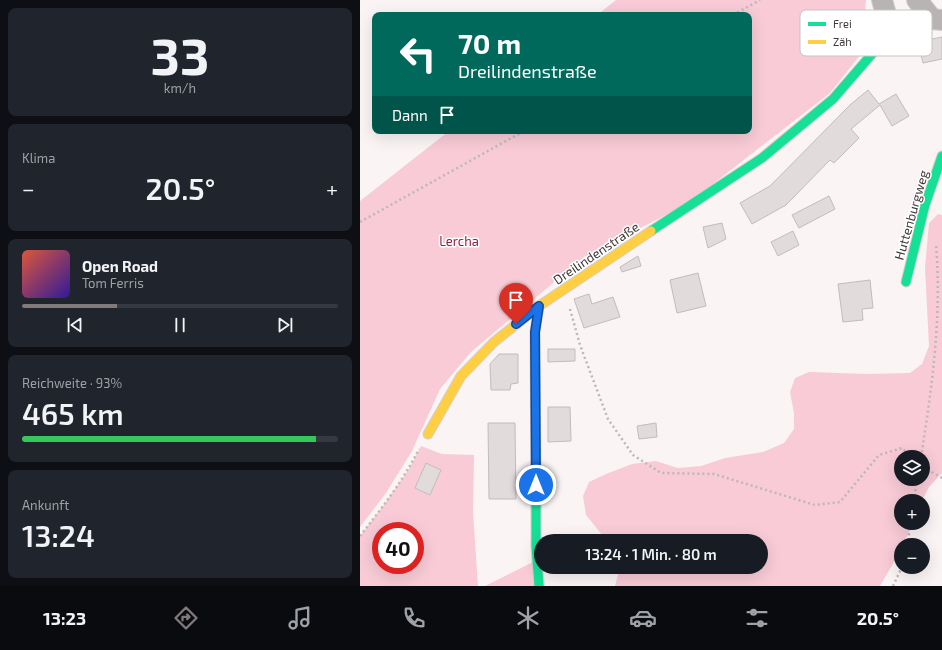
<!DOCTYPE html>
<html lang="de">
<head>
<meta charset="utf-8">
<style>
  body { margin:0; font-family:"Exo 2",sans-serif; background:#20242c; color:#f1f3f6; height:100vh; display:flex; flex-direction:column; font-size:15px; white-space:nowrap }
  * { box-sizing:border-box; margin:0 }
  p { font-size:13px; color:#9ea1a6 }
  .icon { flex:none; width:22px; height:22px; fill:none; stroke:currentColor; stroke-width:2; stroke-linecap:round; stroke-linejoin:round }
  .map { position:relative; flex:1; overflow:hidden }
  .side { display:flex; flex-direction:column; gap:8px; padding:8px; background:#0d0f14; width:360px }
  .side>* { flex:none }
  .guide { position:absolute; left:12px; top:12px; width:380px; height:122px; border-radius:8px; box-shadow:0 4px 16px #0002; background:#00695c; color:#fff; overflow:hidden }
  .fabs { position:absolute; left:534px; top:450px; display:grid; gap:8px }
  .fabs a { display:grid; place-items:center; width:36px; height:36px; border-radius:50%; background:#171b24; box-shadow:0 4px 16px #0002; font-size:20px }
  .speed { position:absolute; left:12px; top:522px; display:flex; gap:8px; font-size:20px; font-weight:700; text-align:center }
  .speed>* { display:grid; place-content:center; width:52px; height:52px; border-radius:50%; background:#171b24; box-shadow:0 4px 16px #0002; line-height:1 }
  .speed .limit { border:6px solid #d22; background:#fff; color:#111 }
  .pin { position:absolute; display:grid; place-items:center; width:34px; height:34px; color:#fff; margin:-41px -17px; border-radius:50% 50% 50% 0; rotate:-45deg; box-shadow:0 0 4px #0007 }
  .pin .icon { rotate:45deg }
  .me { position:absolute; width:44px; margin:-22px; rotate:0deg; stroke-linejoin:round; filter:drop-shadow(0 0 3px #0008) }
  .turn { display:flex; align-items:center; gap:14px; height:84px; padding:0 20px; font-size:18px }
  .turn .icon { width:52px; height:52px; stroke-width:2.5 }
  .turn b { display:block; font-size:28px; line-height:34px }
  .then { display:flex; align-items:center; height:38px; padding:0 20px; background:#0003; gap:8px; font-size:15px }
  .big { font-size:30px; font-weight:600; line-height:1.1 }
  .side .card { flex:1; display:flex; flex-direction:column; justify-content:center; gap:6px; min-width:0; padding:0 14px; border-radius:8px; background:#20242c }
  .side .dial { align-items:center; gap:0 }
  .dial b { font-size:52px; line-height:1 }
  .song { display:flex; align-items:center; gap:12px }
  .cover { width:48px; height:48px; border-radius:6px; background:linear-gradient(135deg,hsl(10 70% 55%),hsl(250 70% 35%)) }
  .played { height:4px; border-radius:2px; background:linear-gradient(90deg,#817a7b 30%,#363941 30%) }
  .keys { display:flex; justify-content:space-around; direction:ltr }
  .heat { display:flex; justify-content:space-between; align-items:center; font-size:22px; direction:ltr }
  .charge { height:6px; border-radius:3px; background:linear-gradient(90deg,#34c759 93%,#363941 0) }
  .trip { position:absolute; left:174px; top:534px; width:234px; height:40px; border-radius:20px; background:#171b24; box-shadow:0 4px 16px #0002; font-weight:600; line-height:40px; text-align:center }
  .menu { display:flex; height:64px; justify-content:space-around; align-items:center; background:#090b0e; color:#9ea1a6 }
  .menu .icon { width:28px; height:28px }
  .menu .on { color:#817a7b }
  .menu b { font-size:18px; color:#f1f3f6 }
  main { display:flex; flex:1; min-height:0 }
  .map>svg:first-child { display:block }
  .green { fill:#f8cbd6; fill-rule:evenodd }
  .building { fill:#e1dbdc; stroke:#c2bcbd }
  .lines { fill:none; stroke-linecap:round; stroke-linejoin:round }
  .street-casing { stroke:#d4cfd0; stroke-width:22 }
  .fast-casing { stroke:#d4cfd0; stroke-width:11 }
  .slow-casing { stroke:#d4cfd0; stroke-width:11 }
  .path { stroke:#bbb8b9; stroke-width:2.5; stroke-dasharray:2 3; stroke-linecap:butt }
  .street { stroke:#b8b4b4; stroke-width:20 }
  .fast { stroke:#16e098; stroke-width:9 }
  .slow { stroke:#ffcf43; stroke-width:9 }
  .route-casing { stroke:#114b97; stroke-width:10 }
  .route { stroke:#1a73e8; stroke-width:7 }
  .labels { text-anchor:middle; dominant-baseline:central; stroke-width:3; stroke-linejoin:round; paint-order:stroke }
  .street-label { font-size:13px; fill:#40393a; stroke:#fff }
  .park-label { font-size:13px; fill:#8f1e49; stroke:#fff }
  .key { fill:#fff; stroke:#c6c4c4; stroke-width:1 }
  .key-label { font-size:11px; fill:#40393a }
</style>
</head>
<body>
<main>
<section class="side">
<div class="card dial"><b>33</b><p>km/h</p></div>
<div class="card"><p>Klima</p>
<div class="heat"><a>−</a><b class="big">20.5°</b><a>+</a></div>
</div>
<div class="card">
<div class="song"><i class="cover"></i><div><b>Open Road</b><p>Tom Ferris</p></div></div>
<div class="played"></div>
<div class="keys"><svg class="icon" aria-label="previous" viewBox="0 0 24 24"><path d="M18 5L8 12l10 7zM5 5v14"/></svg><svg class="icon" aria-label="pause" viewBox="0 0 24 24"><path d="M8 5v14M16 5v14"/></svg><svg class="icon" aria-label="next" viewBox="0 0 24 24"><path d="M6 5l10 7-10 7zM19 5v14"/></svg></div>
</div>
<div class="card"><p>Reichweite · 93%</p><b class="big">465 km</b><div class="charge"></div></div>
<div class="card"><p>Ankunft</p><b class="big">13:24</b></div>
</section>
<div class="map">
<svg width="582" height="586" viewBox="0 0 582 586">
  <rect width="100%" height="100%" fill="#faf4f5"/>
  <g class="green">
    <polygon points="256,0 506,0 505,14 516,35 470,93 327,204 224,257 111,352 80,389 52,451 26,493 0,527 0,201 89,131 389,131 389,15 237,15"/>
    <path d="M 578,214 L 582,215 L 582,473 L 569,487 L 562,501 L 541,501 L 541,523 L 553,523 L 543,545 L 541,545 L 541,550 L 520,586 L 255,586 L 260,567 L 401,567 L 401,541 L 247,541 L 226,515 L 223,496 L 229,482 L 246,474 L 272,464 L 296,461 L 318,468 L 341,466 L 365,458 L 403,452 L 424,443 L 434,429 L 434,413 L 430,392 L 435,378 L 449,372 L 507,374 L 550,373 L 562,364 L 569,346 L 565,268 L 569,223 ZM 541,457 L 563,457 L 563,479 L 541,479 Z"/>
    <path d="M 61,446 L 82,454 L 114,455 L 113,512 L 118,586 L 0,586 L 0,536 L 26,502 L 49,469 ZM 21,531 L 55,531 L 55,565 L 21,565 Z"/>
    <polygon points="177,560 179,586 125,586"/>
  </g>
  <g class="building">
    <polygon points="582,37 582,59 563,63 558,42"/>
    <polygon points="508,90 519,104 536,94 549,116 532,126 520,105 491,129 499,138 474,163 470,160 426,205 392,224 380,203 410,186 490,105"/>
    <polygon points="469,196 475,209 439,228 432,215"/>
    <polygon points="362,223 366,239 348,248 343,227"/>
    <polygon points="433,231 439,245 418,256 411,242"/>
    <polygon points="278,256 281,266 262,272 260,267"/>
    <polygon points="338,273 346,306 317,313 310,280"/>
    <polygon points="510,280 513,308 502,309 503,320 483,322 478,284"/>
    <polygon points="229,294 232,304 253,297 260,317 224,328 214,299"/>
    <polygon points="188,349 215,349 215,361 188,362"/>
    <polygon points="139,354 158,354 158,383 151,384 150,390 131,390 130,364"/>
    <polygon points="188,407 210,407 211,441 188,442"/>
    <polygon points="128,423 155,423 156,499 129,499"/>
    <polygon points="296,423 297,437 279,439 277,426"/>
    <polygon points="66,463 81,470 70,495 55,488"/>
  </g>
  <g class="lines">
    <defs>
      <g id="street">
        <polyline points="522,0 531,32 572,19 582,20"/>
        <polyline points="557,0 572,19"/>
      </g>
      <g id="fast">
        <polyline points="291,231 402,158 473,99 531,32"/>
        <polyline points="546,282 565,205 582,156"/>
        <polyline points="176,496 176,546 179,586"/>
      </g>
      <g id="slow">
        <polyline points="68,434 101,376 134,342 179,306 291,231"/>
        <polyline points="176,496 175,332 179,306"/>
      </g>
    </defs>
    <use href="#street" class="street-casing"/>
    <use href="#fast" class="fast-casing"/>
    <use href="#slow" class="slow-casing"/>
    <g class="path">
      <polyline points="373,15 400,0"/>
      <polyline points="0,222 164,131"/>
      <polyline points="210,309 220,345 248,419 273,455 301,473 354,474 455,505 480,502 519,455 542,448 551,457"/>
      <path d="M 561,457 C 572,388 582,315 576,245"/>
      <polyline points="563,467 582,478"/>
      <polyline points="554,501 557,479"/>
      <path d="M 0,536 C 22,508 43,481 59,449"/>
      <polyline points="547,545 551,523"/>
      <polyline points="533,586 542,567"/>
    </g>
    <use href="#street" class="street"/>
    <use href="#fast" class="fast"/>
    <use href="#slow" class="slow"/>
  </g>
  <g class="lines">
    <defs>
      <polyline id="route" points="156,324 179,306 175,332 176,485"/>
    </defs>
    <use href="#route" class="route-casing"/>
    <use href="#route" class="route"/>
  </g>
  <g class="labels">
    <g class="street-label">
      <text transform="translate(551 215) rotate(-74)">Huttenburgweg</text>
      <text transform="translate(236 253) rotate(-34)">Dreilindenstraße</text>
    </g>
    <g class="park-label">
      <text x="99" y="241">Lercha</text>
    </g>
  </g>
  <rect x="440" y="10" width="132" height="46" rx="6" class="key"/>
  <rect x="448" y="22" width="18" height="4" fill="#16e098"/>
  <rect x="448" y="40" width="18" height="4" fill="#ffcf43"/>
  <g class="key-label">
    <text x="473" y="28">Frei</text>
    <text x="473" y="46">Zäh</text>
  </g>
</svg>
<div class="fabs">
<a><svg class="icon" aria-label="layers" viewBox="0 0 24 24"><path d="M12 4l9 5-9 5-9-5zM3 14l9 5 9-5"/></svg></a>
<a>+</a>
<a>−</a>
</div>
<div class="speed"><div class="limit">40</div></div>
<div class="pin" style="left:156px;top:324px;background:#d93025"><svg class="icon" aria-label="arrive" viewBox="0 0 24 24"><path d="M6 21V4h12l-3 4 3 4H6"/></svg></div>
<svg class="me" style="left:176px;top:485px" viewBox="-20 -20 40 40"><circle r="17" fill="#1a73e8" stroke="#fff" stroke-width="3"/><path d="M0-11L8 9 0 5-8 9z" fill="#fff"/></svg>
<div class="trip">13:24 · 1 Min. · 80 m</div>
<div class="guide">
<div class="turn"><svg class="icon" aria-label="left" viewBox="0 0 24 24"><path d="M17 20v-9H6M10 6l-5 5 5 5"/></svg><div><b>70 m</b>Dreilindenstraße</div></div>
<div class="then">Dann<svg class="icon" aria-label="arrive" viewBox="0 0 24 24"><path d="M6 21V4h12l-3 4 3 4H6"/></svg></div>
</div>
</div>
</main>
<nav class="menu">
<b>13:23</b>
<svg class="icon on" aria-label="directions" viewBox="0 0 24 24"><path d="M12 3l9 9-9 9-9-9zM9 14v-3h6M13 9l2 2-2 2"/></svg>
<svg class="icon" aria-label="music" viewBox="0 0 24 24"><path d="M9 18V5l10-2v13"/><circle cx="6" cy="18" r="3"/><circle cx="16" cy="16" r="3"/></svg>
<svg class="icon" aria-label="phone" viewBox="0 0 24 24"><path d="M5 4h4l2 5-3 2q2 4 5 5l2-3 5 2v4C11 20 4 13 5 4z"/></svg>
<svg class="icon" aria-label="climate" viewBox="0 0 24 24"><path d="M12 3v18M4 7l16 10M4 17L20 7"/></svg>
<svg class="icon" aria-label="car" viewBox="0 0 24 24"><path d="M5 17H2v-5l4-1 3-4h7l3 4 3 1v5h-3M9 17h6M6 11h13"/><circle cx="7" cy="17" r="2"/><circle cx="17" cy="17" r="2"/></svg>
<svg class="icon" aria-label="filters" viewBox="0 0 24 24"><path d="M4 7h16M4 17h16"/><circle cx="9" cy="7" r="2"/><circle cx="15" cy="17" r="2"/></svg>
<b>20.5°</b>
</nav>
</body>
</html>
